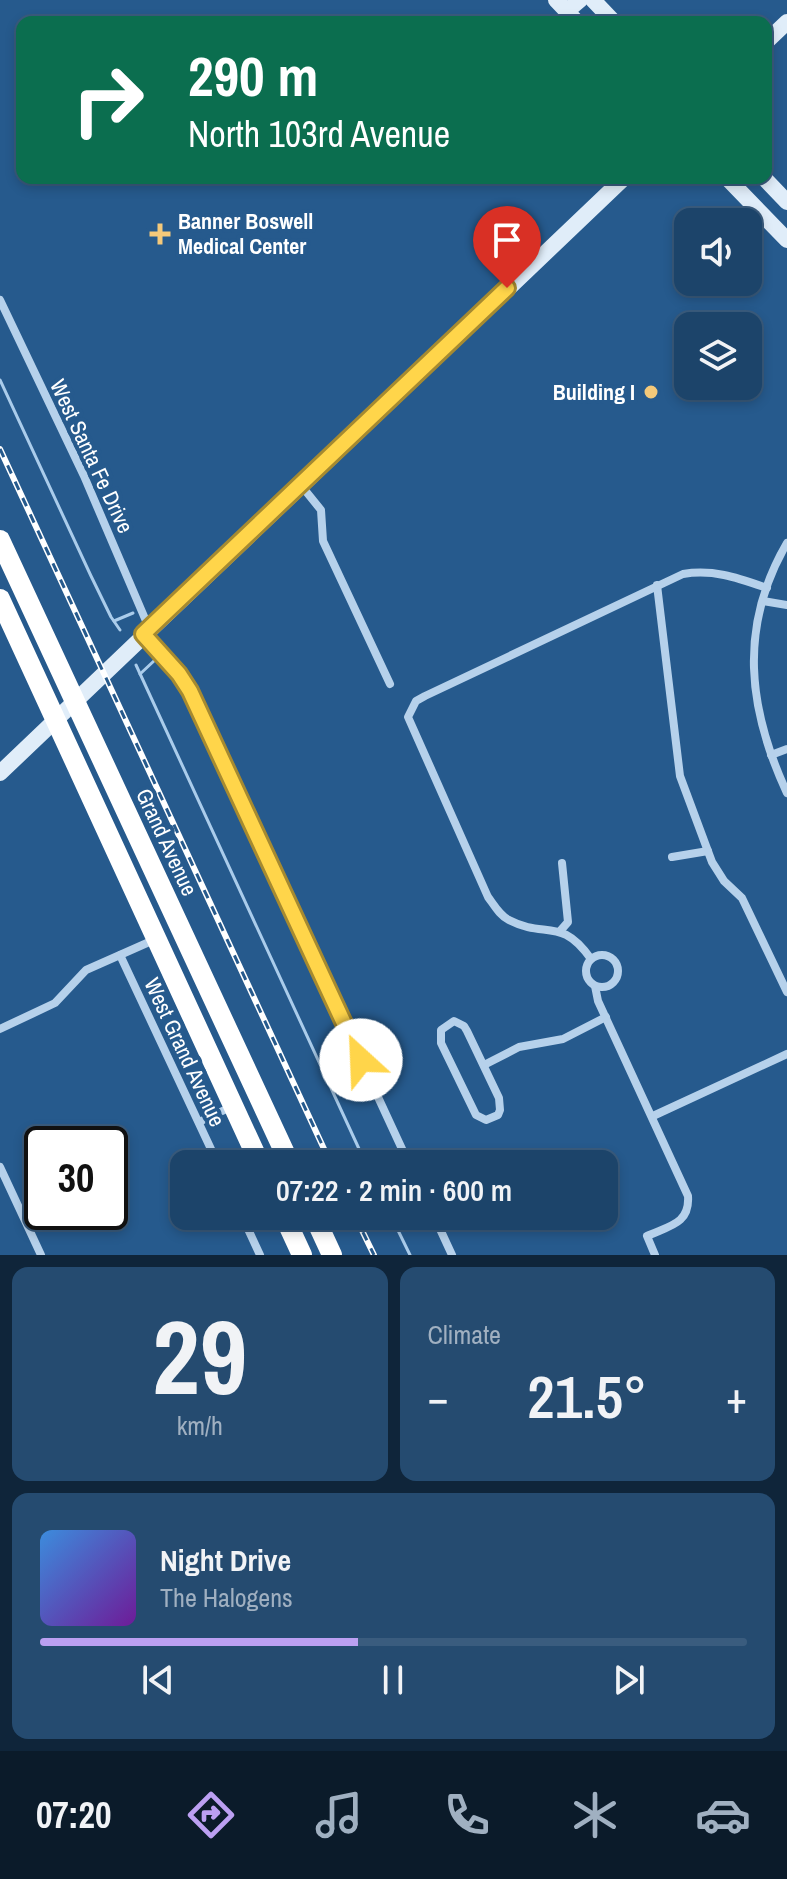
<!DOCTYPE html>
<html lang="en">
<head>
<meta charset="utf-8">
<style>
  body { margin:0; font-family:"Archivo Narrow",sans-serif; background:#254b70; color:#f1f3f6; height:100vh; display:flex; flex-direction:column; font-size:30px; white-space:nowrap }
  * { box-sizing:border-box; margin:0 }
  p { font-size:26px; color:#a0b0c1 }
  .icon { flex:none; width:44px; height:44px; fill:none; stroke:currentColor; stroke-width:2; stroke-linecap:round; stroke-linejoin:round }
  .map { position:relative; height:1255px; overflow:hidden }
  .panel { display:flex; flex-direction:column; gap:12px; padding:12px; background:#0f253a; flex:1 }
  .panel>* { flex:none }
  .banner { position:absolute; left:16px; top:16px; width:756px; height:168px; border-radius:16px; box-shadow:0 4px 12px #0003,0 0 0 2px #3a5c7e; background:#0b6e4f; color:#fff; overflow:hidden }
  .controls { position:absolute; left:674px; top:208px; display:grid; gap:16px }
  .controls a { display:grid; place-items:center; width:88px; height:88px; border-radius:16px; background:#1c446a; box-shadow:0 4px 12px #0003,0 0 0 2px #3a5c7e; font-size:40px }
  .speed { position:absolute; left:24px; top:1126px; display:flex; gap:16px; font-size:40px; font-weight:700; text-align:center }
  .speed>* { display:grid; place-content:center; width:104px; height:104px; border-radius:50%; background:#1c446a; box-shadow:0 4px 12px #0003,0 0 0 2px #3a5c7e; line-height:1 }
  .speed .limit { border:4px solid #111; border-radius:12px; background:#fff; color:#111 }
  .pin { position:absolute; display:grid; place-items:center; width:68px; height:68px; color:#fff; margin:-82px -34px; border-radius:50% 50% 50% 0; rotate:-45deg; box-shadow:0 0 8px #0007 }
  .pin .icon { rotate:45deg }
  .me { position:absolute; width:88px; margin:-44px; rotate:335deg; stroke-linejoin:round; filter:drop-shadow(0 0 6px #0008) }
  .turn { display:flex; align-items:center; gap:28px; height:168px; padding:0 40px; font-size:36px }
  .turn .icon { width:104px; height:104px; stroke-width:2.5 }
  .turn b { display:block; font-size:56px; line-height:68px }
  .big { font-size:60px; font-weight:600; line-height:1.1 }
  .panel .tile { flex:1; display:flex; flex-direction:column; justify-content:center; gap:12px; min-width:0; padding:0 28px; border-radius:16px; background:#254b70 }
  .panel .dial { align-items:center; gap:0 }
  .dial b { font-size:104px; line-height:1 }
  .song { display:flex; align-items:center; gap:24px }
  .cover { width:96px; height:96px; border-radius:12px; background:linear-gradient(135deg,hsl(210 70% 55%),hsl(280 70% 35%)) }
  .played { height:8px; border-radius:4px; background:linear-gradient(90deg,#bca0f2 45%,#3a5c7e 45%) }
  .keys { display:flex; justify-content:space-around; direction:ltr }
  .heat { display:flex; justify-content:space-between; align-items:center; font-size:44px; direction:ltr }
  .panel .tiles { flex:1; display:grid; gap:12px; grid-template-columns:1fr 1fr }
  .tile:last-child { grid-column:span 2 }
  .trip { position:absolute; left:170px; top:1150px; width:448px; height:80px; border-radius:16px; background:#1c446a; box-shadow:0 4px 12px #0003,0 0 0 2px #3a5c7e; font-weight:600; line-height:80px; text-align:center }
  .tab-bar { display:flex; height:128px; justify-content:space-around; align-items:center; background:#0b1b2a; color:#a0b0c1 }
  .tab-bar .icon { width:56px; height:56px }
  .tab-bar .current { color:#bca0f2 }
  .tab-bar b { font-size:36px; color:#f1f3f6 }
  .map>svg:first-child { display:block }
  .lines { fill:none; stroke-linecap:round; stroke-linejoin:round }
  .stream { stroke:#aacceb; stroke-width:3 }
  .street { stroke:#b6d1eb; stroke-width:8 }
  .secondary { stroke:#e0edf9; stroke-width:16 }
  .highway { stroke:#fff; stroke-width:20 }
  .rail-casing { stroke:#fff; stroke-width:6 }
  .rail { stroke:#265a8d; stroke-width:3; stroke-dasharray:9; stroke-linecap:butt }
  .route-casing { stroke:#a68a30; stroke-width:20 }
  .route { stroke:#ffd54a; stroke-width:14 }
  .poi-dot { fill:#f4c97a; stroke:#265a8d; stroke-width:3 }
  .labels { text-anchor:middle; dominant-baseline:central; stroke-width:8; stroke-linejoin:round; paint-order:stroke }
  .poi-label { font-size:22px; font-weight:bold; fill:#fff; stroke:#265a8d; text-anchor:start }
  .street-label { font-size:22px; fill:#fff; stroke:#265a8d }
</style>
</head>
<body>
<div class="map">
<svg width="787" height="1255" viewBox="0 0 787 1255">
  <rect width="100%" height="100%" fill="#265a8d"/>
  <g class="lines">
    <g class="stream">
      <polyline points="0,380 91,576 111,617 120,630"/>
      <polyline points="114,621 133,613"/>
      <polyline points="136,665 366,1164"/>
      <polyline points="140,674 155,660"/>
      <polyline points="391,1216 410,1255"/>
    </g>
    <g class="street">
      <polyline points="0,300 84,476 149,628"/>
      <polyline points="300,484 321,510 323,541 390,684"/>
      <path d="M 787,543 C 738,627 748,709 787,793"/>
      <polyline points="657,585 680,776 712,862 724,881 742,898 787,992"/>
      <polyline points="763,601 787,605"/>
      <polyline points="143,634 179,674 190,691 409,1164"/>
      <polyline points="771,755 787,749"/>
      <polyline points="672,857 708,851"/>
      <polyline points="561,930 568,922 562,863"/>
      <circle cx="602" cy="971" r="16"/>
      <polyline points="120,955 218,1164"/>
      <path d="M 591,959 C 561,916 545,939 509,920 C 500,916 494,905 488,897 L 408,717 L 416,701 L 425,696 L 683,574 C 714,569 738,578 767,588"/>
      <path d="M 595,986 L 598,1001 L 688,1196 C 690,1224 669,1226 647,1236 L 655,1255"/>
      <polygon points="454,1021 464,1026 467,1031 499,1098 500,1110 498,1115 486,1120 476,1115 441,1043 441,1030"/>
      <polyline points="0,1029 55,1003 86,970 156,939"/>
      <polyline points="484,1065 519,1047 563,1039 606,1017"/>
      <polyline points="653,1116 787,1054"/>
      <polyline points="199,1122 233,1106"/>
      <polyline points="0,1167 41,1255"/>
      <polyline points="242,1216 260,1255"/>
      <polyline points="434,1216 452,1255"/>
    </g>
    <g class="secondary">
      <polyline points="556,0 577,22"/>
      <polyline points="593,0 614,22"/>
      <polyline points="567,11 580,0"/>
      <polyline points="766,42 787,22"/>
      <polyline points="727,178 787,240"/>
      <polyline points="764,178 787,202"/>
      <polyline points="0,773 624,178"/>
    </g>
    <g class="highway">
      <polyline points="0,540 290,1164"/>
      <polyline points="0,599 260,1164"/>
      <polyline points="284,1216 302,1255"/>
      <polyline points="314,1216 332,1255"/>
    </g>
    <defs>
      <g id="rail">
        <polyline points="0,449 331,1164"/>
        <polyline points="355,1216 374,1255"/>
      </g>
    </defs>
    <use href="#rail" class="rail-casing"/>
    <use href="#rail" class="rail"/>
  </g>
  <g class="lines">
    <defs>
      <polyline id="route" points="361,1060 190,691 179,674 143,634 507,288"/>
    </defs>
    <use href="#route" class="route-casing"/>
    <use href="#route" class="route"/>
  </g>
  <g class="poi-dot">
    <path d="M156 222h8v8h8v8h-8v8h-8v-8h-8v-8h8z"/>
    <circle cx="651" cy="392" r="8"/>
  </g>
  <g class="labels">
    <g class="poi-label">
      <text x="178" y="221">Banner Boswell<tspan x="178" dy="25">Medical Center</tspan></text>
      <text x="635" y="392" text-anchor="end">Building I</text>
    </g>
    <g class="street-label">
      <text transform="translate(92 456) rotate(65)">West Santa Fe Drive</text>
      <text transform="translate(167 842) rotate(65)">Grand Avenue</text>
      <text transform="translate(185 1052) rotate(65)">West Grand Avenue</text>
    </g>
  </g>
</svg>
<div class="controls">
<a><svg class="icon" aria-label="sound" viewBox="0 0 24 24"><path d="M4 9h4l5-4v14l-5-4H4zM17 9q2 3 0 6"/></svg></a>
<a><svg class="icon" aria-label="layers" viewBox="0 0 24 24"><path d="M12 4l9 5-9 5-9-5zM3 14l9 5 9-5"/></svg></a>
</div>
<div class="speed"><div class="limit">30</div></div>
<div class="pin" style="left:507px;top:288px;background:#d93025"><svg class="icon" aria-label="arrive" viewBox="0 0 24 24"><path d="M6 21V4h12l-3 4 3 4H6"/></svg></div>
<svg class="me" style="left:361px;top:1060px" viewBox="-20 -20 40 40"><circle r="19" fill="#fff"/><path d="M0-13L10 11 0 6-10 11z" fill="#ffd54a"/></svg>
<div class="trip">07:22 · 2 min · 600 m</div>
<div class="banner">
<div class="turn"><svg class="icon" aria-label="right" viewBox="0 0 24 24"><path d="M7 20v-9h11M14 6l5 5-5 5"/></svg><div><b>290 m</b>North 103rd Avenue</div></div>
</div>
</div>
<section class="panel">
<div class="tiles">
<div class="tile dial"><b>29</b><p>km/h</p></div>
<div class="tile"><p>Climate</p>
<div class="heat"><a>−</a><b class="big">21.5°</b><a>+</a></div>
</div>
<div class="tile">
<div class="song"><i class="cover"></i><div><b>Night Drive</b><p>The Halogens</p></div></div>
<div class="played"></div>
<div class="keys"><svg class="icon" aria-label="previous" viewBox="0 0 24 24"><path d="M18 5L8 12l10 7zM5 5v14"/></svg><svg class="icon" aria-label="pause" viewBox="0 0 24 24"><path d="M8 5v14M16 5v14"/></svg><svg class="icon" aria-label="next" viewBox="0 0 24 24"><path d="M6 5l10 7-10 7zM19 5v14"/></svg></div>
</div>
</div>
</section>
<nav class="tab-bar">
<b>07:20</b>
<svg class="icon current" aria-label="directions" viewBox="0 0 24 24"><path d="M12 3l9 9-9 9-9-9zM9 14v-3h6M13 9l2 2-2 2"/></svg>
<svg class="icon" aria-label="music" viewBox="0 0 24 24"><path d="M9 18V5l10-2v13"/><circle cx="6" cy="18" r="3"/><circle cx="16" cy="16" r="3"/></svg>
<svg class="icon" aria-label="phone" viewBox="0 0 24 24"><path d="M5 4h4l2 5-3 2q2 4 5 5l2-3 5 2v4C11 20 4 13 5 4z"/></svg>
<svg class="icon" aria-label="climate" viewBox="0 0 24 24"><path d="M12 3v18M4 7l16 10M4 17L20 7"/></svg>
<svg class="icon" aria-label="car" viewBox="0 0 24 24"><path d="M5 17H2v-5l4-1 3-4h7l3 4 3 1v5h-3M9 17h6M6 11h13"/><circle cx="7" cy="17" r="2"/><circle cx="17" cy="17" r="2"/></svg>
</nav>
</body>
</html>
